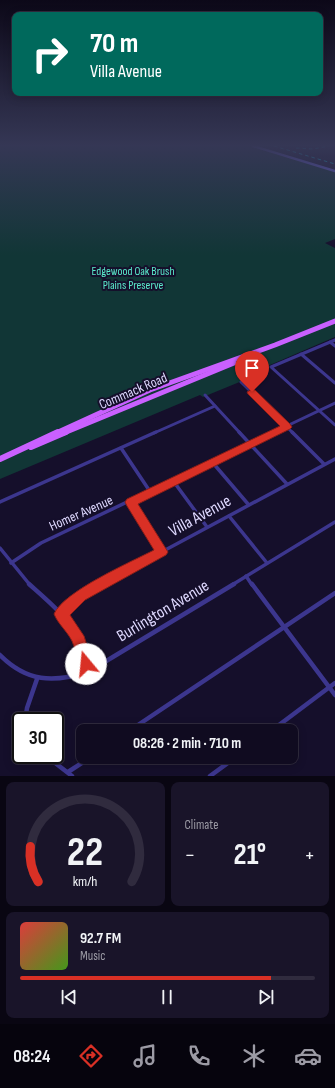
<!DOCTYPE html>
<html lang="en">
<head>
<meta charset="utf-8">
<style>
  body { margin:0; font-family:"Sofia Sans Condensed",sans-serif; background:#191429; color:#f1f3f6; height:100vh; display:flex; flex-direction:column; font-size:15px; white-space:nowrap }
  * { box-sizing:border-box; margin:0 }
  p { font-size:13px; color:#9c9ba5 }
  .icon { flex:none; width:22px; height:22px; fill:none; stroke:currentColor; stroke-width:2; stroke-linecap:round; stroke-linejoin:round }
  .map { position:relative; height:776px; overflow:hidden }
  .details { display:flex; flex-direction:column; gap:6px; padding:6px; background:#090612; flex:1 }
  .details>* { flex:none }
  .banner { position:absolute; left:12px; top:12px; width:311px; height:84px; border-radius:8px; box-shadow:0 2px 10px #0003,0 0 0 1px #302b3e; background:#00695c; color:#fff; overflow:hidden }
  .speed { position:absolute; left:12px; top:712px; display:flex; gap:8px; font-size:20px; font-weight:700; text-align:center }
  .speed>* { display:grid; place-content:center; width:52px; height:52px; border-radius:50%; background:#100b20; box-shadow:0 2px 10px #0003,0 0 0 1px #302b3e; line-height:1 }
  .speed .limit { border:2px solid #111; border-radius:6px; background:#fff; color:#111 }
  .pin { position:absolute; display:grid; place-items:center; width:34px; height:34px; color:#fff; margin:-41px -17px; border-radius:50% 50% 50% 0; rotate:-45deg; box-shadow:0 0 4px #0007 }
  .pin .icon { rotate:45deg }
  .me { position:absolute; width:44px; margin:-22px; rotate:343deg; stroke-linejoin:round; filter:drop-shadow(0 0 3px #0008) }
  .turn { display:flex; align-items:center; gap:14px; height:84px; padding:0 12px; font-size:18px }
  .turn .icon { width:52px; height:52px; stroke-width:2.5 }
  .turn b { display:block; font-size:28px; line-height:34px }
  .big { font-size:30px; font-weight:700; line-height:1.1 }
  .details .widget { flex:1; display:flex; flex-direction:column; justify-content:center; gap:6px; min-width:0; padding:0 14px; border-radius:8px; background:#191429 }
  .details .dial { align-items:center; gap:0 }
  .dial svg { height:104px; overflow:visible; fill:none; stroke:#302b3e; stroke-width:7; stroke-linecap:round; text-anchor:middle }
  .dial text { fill:#f1f3f6; stroke:none }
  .song { display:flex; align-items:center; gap:12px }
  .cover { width:48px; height:48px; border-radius:6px; background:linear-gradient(135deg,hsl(0 70% 55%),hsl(100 70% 35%)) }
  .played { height:4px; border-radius:2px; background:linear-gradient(90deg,#d93025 85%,#302b3e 85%) }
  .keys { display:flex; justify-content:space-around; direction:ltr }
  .heat { display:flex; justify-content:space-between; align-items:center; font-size:22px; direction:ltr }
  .details .tiles { flex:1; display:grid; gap:6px; grid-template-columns:1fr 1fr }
  .widget:last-child { grid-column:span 2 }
  .trip { position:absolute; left:76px; top:724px; width:222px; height:40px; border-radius:8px; background:#100b20; box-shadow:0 2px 10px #0003,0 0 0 1px #302b3e; font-weight:700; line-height:40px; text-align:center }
  .tabs { display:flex; height:64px; justify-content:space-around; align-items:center; background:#06040d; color:#9c9ba5 }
  .tabs .icon { width:28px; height:28px }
  .tabs .selected { color:#d93025 }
  .tabs b { font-size:18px; color:#f1f3f6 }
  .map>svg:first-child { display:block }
  .green { fill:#113636 }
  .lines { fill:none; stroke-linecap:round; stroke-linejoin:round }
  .street-far2 { stroke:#3c368e; stroke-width:3 }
  .street-far1 { stroke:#3c368e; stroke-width:3.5 }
  .street { stroke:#3c368e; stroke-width:4.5 }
  .secondary { stroke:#7870ff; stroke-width:2.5 }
  .primary-far1 { stroke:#c960ff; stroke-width:5 }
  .primary { stroke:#c960ff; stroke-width:6 }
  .rail { stroke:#05deff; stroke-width:1; stroke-dasharray:3.5 3; stroke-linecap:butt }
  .route { fill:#d93025; stroke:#8d1f18 }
  .labels { text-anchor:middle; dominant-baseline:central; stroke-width:4; stroke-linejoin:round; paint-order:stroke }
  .far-park-label { font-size:12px; fill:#5aeacb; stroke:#150f2b }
  .street-label { font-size:14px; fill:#dfd9ff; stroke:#150f2b }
  .near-street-label { font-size:17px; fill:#dfd9ff; stroke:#150f2b }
</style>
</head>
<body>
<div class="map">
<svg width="335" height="776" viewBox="0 0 335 776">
  <rect width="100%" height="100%" fill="#150f2b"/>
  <polygon class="green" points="0,146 248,146 335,172 335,239 325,243 335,248 335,337 270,365 267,367 269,370 203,397 200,395 0,479"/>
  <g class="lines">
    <g class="street-far2">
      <polyline points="335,340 271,367 335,425"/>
      <polyline points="330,342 335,346"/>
      <polyline points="301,354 335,383"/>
      <polyline points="241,382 293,433"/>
      <polyline points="205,395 240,433"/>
      <polyline points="154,433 215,406"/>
      <polyline points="272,433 335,403"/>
    </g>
    <g class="street-far1">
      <polyline points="239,432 287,484"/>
      <polyline points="292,432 324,464"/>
      <polyline points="121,448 151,493"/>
      <polyline points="213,463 248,504"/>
      <polyline points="174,482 207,527"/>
      <polyline points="0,502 156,432"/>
      <polyline points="130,502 162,552"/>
      <polyline points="229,516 267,563"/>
      <polyline points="0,548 30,585"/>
      <polyline points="11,563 41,543 274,432"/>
      <polyline points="246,576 252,585"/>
      <polyline points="100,585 335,459"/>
      <polyline points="232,585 335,522"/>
    </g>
    <g class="street">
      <path d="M 29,584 C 47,600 68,617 78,639 C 83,649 85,661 88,672"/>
      <polyline points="252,584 335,695"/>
      <polyline points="61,614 69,606 102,584"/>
      <path d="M 0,655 C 27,682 53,683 88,672 L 234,584"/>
      <polyline points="25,721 27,708 37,679"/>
      <polyline points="129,731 335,593"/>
      <polyline points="271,731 335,683"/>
      <polyline points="45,755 72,776"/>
      <polyline points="68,772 91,757"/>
      <polyline points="210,776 236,757"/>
    </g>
    <polyline class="secondary" points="253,146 335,171"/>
    <g class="primary-far1">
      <polyline points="56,433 150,390 275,345 335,321"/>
      <polyline points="64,433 234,363"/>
    </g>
    <g class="primary">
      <polyline points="31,447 66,432"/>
      <polyline points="0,459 58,432"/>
    </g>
    <g class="rail">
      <polyline points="274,146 335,164"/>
      <polyline points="296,148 313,149 329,146"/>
    </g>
  </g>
  <linearGradient id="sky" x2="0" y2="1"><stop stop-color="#0c0818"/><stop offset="0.57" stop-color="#353755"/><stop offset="1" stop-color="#353755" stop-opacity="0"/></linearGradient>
  <rect width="335" height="255" fill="url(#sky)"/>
  <path class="route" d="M 252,389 L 255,390 L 290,424 L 292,427 L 290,429 L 138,504 L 168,552 L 166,555 L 85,600 L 70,615 L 84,636 L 93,664 L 91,668 L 86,670 L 81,668 C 77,660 76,650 72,641 C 67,631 58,624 54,614 C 64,591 131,562 154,550 L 127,506 L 125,502 L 127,499 L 280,426 L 248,394 L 247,392 Z"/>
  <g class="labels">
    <g class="far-park-label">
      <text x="133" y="271">Edgewood Oak Brush<tspan x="133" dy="14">Plains Preserve</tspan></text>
    </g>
    <g class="street-label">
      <text transform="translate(133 391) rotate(-23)">Commack Road</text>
      <text transform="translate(81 513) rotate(-24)">Homer Avenue</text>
    </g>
    <g class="near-street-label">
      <text transform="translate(200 516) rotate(-29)">Villa Avenue</text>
      <text transform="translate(163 611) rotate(-31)">Burlington Avenue</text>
    </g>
  </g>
</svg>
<div class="speed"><div class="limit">30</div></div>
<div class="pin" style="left:252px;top:392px;background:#d93025"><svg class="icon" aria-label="arrive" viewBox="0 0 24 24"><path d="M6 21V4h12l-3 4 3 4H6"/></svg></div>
<svg class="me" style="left:86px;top:664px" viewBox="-20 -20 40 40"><circle r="19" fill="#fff"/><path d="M0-13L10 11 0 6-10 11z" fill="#d93025"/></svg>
<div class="trip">08:26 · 2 min · 710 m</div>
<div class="banner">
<div class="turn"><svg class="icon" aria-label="right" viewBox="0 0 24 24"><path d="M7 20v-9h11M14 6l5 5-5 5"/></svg><div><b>70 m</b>Villa Avenue</div></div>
</div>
</div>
<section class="details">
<div class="tiles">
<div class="widget dial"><svg viewBox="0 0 100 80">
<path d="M14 69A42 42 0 1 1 86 69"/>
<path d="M14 69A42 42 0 0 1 8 42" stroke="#d93025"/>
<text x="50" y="56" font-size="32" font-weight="700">22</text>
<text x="50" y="72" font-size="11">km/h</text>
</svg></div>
<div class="widget"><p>Climate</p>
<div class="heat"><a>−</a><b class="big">21°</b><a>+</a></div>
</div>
<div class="widget">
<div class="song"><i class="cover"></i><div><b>92.7 FM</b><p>Music</p></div></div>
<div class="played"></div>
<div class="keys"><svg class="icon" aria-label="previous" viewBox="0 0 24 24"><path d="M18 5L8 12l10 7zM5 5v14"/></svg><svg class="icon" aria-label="pause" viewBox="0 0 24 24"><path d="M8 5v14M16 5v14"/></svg><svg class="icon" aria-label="next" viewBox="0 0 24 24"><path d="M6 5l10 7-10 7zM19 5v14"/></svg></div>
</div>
</div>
</section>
<nav class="tabs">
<b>08:24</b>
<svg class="icon selected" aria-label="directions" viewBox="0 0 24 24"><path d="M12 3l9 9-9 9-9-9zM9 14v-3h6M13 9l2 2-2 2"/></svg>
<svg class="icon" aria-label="music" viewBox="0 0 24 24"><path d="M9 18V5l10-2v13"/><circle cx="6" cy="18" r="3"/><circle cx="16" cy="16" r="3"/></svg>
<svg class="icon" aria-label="phone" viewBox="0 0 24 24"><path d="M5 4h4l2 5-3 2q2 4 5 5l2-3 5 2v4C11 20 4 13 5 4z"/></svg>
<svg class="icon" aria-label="climate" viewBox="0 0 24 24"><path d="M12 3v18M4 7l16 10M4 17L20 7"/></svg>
<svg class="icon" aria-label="car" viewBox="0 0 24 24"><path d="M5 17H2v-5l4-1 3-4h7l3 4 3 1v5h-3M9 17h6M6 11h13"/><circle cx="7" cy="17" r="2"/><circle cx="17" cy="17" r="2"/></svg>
</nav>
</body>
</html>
